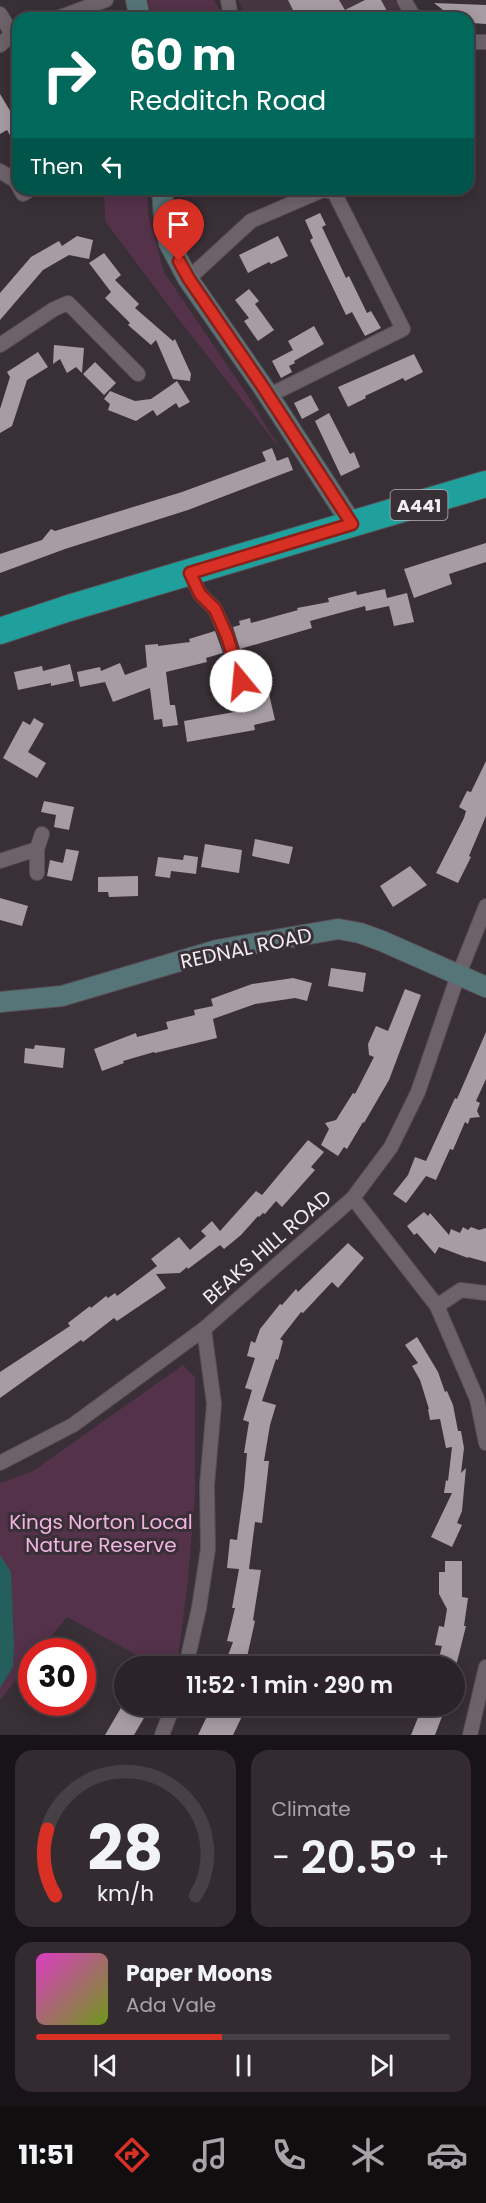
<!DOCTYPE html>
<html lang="en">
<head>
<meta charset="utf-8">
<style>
  body { margin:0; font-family:Poppins,sans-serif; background:#332b30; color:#f1f3f6; height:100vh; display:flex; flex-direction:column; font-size:22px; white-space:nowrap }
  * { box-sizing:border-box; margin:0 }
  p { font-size:20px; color:#a6a4a8 }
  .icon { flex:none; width:33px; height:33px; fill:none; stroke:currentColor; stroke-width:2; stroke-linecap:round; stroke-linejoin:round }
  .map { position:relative; height:1735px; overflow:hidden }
  .side { display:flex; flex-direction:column; gap:15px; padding:15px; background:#181316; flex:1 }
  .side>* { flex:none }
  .banner { position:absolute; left:12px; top:12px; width:462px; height:183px; border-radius:18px; box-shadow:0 3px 15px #0003,0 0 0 2px #474045; background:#00695c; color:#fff; overflow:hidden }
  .speed { position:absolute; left:18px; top:1638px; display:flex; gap:12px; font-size:30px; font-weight:700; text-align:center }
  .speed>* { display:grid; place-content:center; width:78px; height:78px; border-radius:50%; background:#2b2328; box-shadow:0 3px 15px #0003,0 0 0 2px #474045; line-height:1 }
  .speed .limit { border:9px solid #d22; background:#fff; color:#111 }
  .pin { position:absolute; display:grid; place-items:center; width:51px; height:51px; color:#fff; margin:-62px -26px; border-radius:50% 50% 50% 0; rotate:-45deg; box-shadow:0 0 6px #0007 }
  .pin .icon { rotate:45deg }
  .me { position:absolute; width:66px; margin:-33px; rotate:343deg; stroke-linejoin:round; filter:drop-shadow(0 0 4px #0008) }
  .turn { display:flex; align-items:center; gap:21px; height:126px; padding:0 18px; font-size:27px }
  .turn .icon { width:78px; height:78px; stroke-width:2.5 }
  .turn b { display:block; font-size:42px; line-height:51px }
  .then { display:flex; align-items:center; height:57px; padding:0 18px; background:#0003; gap:12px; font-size:22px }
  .big { font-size:45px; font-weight:600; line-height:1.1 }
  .side .card { flex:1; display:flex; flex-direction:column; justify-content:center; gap:9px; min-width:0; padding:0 21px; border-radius:18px; background:#332b30 }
  .side .dial { align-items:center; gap:0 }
  .dial svg { height:156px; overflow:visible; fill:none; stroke:#474045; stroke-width:7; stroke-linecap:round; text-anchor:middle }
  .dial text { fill:#f1f3f6; stroke:none }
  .song { display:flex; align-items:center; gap:18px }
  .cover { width:72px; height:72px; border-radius:9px; background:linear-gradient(135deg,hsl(310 70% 55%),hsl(80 70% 35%)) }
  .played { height:6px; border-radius:3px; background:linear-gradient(90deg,#d93025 45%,#474045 45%) }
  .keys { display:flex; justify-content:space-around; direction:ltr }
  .heat { display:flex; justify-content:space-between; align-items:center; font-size:33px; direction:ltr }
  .side .tiles { flex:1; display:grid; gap:15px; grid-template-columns:1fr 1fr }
  .card:last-child { grid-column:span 2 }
  .trip { position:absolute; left:114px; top:1656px; width:351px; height:60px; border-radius:30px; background:#2b2328; box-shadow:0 3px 15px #0003,0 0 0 2px #474045; font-weight:600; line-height:60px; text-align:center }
  .menu { display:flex; height:96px; justify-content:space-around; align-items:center; background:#110e10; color:#a6a4a8 }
  .menu .icon { width:42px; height:42px }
  .menu .active { color:#d93025 }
  .menu b { font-size:27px; color:#f1f3f6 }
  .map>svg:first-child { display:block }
  .built { fill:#463742 }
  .green { fill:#53324a }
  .water { fill:#245f5d }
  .building { fill:#a79ca4 }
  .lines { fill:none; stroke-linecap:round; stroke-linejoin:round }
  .street-casing { stroke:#574e54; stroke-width:16 }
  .secondary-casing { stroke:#574e54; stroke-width:22 }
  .highway-casing { stroke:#574e54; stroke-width:28 }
  .street { stroke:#6d6269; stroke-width:14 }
  .secondary { stroke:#567578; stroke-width:20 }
  .highway { stroke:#1fa09c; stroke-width:26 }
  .route-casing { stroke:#8d1f18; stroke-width:15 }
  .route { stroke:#d93025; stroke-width:10 }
  .labels { text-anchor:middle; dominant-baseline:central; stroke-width:6; stroke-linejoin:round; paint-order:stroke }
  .shield { fill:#392f36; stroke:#bbb3b9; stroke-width:1.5 }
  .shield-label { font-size:18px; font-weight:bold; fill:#f3ecf1 }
  .street-label { font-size:20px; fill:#f3ecf1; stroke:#392f36 }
  .park-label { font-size:20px; fill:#f2b4e0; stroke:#392f36 }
</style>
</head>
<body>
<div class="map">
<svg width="486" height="1735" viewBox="0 0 486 1735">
  <rect width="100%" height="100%" fill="#392f36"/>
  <polygon class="built" points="238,0 394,0 403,18 247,18"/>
  <g class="green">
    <polygon points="148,0 214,0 223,15 221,18 152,18"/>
    <polygon points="104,189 147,189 148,214 164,272 248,396 281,450 180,321 105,221"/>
    <polygon points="183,1365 195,1377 195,1496 188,1580 177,1666 157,1666 67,1617 39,1651 32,1652 31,1661 0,1700 0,1483 33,1471"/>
  </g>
  <polygon class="water" points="0,1555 11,1572 14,1646 13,1667 0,1688"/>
  <g class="building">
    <polygon points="288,0 339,0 345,10 365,0 381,0 387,11 373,18 297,18"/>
    <polygon points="434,3 486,5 486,24 472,23 468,22 468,18 459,18 447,13"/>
    <polygon points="0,94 18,124 18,149 7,130 0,134"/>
    <polygon points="320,213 326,225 322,227 346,278 349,276 367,313 371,311 381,328 365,336 352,312 346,315 310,240 313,238 305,220"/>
    <polygon points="77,236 93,240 89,259 69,255 43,270 0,320 0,293 31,257 59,241 62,246"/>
    <polygon points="278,236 288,256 271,264 269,262 248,273 239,255"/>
    <polygon points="104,253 121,275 115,280 139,304 135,308 173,341 175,339 191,374 190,381 173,379 156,340 151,345 128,325 130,323 105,298 111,292 89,263"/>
    <polygon points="249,289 259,301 255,304 274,330 258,341 244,321 249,318 235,300"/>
    <polygon points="314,326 324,344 294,361 295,363 289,366 292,372 281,378 272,361 293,350 288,341"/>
    <polygon points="54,345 84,348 82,373 76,367 67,373 60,359 53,364"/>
    <polygon points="38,352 48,367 27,380 12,426 0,433 0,409 10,377 7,372"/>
    <polygon points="414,354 423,372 405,381 403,378 365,396 366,398 348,407 338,387"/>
    <polygon points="95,362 116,383 104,395 83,374"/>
    <polygon points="177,381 190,402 179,408 176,403 157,416 153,410 136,421 108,410 110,404 104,399 110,391 135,401 151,399"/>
    <polygon points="311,395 319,410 302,419 294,403"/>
    <polygon points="329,413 350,454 354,452 360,467 341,476 315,421"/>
    <polygon points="272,448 277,461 288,457 293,470 188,510 65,549 0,573 0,554 42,540 51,529 55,531 182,492 266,461 262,452"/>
    <polygon points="486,543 486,562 449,574 452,584 414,598 404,569"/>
    <polygon points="385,589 387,598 407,593 414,622 394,626 389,606 366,611 365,606 310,621 312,628 240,649 233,627 240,625 239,621 250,618 251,623 298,610 297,608 329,602 328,598 356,591 357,595"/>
    <polygon points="215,631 223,653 206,658 207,662 166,672 170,705 175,705 178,725 163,727 162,719 154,720 150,688 113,702 105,682 80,687 77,672 100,667 101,671 120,663 125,675 147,667 145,645 158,644 158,646 190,642 189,639"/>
    <polygon points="70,664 74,681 51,686 51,683 18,690 14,672 42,666 43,671"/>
    <polygon points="269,694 275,720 254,725 255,730 187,742 184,721 240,711 239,707 253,704 253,702 258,700 257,697"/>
    <polygon points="34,718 44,724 28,752 46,763 37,778 3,758 23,721 30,725"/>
    <polygon points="486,761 486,816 469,856 471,857 458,883 436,873 464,818 466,811 459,807 467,791 471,792"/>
    <polygon points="44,801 74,807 69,830 54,827 56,815 41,812"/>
    <polygon points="255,839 293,847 289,864 252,856"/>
    <polygon points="205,844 242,850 239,873 201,867"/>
    <polygon points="66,849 79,851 72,881 47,876 50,860 63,863"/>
    <polygon points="184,855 198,857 196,874 171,871 170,878 155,876 158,857 183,860"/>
    <polygon points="410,866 427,885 393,907 380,886"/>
    <polygon points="138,876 138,896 109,897 108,892 98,892 98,877"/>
    <polygon points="0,898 28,906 22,926 0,920"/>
    <polygon points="331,968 366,973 363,992 328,986"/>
    <polygon points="293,978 312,983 307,1001 295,998 255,1004 213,1019 217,1038 155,1053 154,1052 123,1061 124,1063 102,1071 94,1049 136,1033 137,1037 168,1029 166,1022 195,1015 194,1010 213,1006 211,999 252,984"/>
    <polygon points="405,989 421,995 389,1080 364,1123 363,1122 347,1149 344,1147 338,1156 321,1145 329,1129 325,1123 336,1120 353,1093 355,1094 374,1057 369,1055 368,1044 376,1026 388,1031"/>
    <polygon points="486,1032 486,1079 476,1101 480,1103 477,1111 480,1117 470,1118 468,1124 465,1122 453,1150 450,1149 436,1180 426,1176 406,1203 393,1194 408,1175 415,1157 426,1161 455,1098 457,1099"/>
    <polygon points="35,1045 65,1048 63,1068 24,1063 25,1048 34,1049"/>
    <polygon points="308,1140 324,1152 311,1167 315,1170 282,1207 276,1201 265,1214 263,1213 259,1217 258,1216 241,1235 224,1249 220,1245 188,1269 187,1267 180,1273 156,1274 166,1288 117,1321 114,1318 83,1342 81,1340 0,1398 0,1372 70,1326 68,1323 90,1306 91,1308 106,1296 108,1298 115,1293 117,1296 157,1266 151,1259 179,1237 190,1250 206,1236 201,1231 212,1221 220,1231 256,1191 262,1195"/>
    <polygon points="424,1212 428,1216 430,1213 449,1235 451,1229 460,1233 463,1227 468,1230 471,1227 479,1230 486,1228 486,1262 468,1257 468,1258 439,1247 435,1254 417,1233 414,1235 407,1226"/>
    <polygon points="348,1243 364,1258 338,1288 332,1282 303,1313 301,1312 280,1339 283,1341 278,1360 276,1359 262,1401 276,1405 270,1425 264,1461 269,1461 262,1523 255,1522 249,1569 261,1570 253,1620 255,1621 245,1666 224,1666 233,1642 227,1641 235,1608 232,1608 239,1569 227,1568 230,1539 237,1540 244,1488 247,1453 244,1453 249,1422 243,1420 252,1390 245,1388 255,1358 247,1356 251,1341 255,1343 260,1329 280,1304 282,1305 296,1289 298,1292"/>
    <polygon points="417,1337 438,1372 445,1392 447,1391 453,1405 458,1431 461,1431 464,1448 461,1473 466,1468 462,1511 457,1523 462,1525 452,1547 431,1537 452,1493 444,1493 446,1480 448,1481 452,1447 446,1448 440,1419 430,1420 428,1409 429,1409 420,1380 412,1366 418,1363 405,1345"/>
    <polygon points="445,1561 462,1561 462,1597 468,1598 464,1626 466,1626 456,1666 437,1666 442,1646 435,1645 439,1626 444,1627 447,1609 439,1594 439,1572 445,1572"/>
    <polygon points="122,1706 151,1706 134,1735 105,1735"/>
    <polygon points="212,1706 231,1706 244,1712 233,1735 198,1735"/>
    <polygon points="426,1706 446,1706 435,1735 411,1735 421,1710 424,1711"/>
  </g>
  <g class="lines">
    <defs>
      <g id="street">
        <polyline points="228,0 231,18"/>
        <polyline points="404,0 412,14 417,18"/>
        <polyline points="0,14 12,34"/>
        <polyline points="58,18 106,0"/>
        <polyline points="468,42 486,42"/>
        <polyline points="0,45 12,34 18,32"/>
        <polyline points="0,171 16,181 18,185"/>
        <polyline points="20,189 23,194 31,189"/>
        <polyline points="188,279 251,221 323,190 334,192 403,329 268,396"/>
        <polyline points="0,345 54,309 68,303 138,374"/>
        <polyline points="190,573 200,594 215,609 227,636 241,681"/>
        <polyline points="222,689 260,676"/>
        <polyline points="37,849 37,873"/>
        <polyline points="0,861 37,849 42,834"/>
        <polyline points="353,1198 437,1306 477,1399 486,1443"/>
        <polyline points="437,1306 461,1290 486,1293"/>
        <polyline points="0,1463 73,1425 204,1329 353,1198 391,1147 418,1092 455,984 486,906"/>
        <polyline points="186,1666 199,1608 208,1549 207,1485 214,1404 204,1329"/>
        <polyline points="162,1735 173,1706"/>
        <polyline points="470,1735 486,1667"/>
      </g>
      <g id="secondary">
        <polyline points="136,0 140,18"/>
        <polyline points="162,189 164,218 169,243 188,279 261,384 352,524"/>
        <polyline points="0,1002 62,996 217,950 338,929 360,933 382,941 486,987"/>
      </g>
      <polyline id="highway" points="0,631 69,608 486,484"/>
    </defs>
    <use href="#street" class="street-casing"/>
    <use href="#secondary" class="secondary-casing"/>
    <use href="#highway" class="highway-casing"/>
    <use href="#street" class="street"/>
    <use href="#secondary" class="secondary"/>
    <use href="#highway" class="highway"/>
  </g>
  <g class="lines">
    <defs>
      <polyline id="route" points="179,261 189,279 261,384 352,524 190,573 200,594 215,609 227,636 241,681"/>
    </defs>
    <use href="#route" class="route-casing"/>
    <use href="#route" class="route"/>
  </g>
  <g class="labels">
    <rect class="shield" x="390.5" y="490" width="57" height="30" rx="4.5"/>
    <g class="shield-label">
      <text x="419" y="505">A441</text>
    </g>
    <g class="street-label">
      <text transform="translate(246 948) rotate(-12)">REDNAL ROAD</text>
      <text transform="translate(267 1247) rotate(-41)">BEAKS HILL ROAD</text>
    </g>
    <g class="park-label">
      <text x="101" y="1522">Kings Norton Local<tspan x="101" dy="23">Nature Reserve</tspan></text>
    </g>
  </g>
</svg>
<div class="speed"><div class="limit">30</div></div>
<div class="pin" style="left:179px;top:261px;background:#d93025"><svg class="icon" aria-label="arrive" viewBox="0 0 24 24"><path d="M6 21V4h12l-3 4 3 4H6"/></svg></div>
<svg class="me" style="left:241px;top:681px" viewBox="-20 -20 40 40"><circle r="19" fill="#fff"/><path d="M0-13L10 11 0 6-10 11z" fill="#d93025"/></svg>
<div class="trip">11:52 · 1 min · 290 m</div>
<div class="banner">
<div class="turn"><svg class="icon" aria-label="right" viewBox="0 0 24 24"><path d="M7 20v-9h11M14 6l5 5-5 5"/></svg><div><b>60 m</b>Redditch Road</div></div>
<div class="then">Then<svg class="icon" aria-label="left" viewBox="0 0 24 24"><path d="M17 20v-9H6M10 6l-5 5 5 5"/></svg></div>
</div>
</div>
<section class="side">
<div class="tiles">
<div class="card dial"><svg viewBox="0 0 100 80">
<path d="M14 69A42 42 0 1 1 86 69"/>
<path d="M14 69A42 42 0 0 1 10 35" stroke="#d93025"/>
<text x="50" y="56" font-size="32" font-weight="700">28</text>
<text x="50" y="72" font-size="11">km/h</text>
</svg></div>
<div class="card"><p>Climate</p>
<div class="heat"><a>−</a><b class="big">20.5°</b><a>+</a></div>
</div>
<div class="card">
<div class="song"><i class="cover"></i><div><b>Paper Moons</b><p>Ada Vale</p></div></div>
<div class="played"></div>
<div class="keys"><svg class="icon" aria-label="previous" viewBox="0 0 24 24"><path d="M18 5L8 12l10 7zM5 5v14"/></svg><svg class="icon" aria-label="pause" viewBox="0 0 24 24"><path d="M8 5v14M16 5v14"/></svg><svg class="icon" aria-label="next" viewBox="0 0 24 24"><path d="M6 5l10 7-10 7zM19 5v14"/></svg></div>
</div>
</div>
</section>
<nav class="menu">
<b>11:51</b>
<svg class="icon active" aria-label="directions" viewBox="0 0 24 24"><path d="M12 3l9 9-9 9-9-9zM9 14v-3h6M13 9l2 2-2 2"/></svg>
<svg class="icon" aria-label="music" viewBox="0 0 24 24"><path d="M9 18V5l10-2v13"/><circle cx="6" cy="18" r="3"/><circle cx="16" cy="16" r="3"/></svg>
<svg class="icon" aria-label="phone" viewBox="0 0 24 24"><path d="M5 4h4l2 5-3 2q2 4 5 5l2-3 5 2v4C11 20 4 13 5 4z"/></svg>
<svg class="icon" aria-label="climate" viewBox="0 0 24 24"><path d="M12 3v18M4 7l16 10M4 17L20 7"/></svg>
<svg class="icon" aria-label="car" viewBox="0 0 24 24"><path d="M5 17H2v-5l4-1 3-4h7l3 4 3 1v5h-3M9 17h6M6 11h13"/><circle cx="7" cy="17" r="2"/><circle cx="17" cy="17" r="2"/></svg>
</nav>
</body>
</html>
